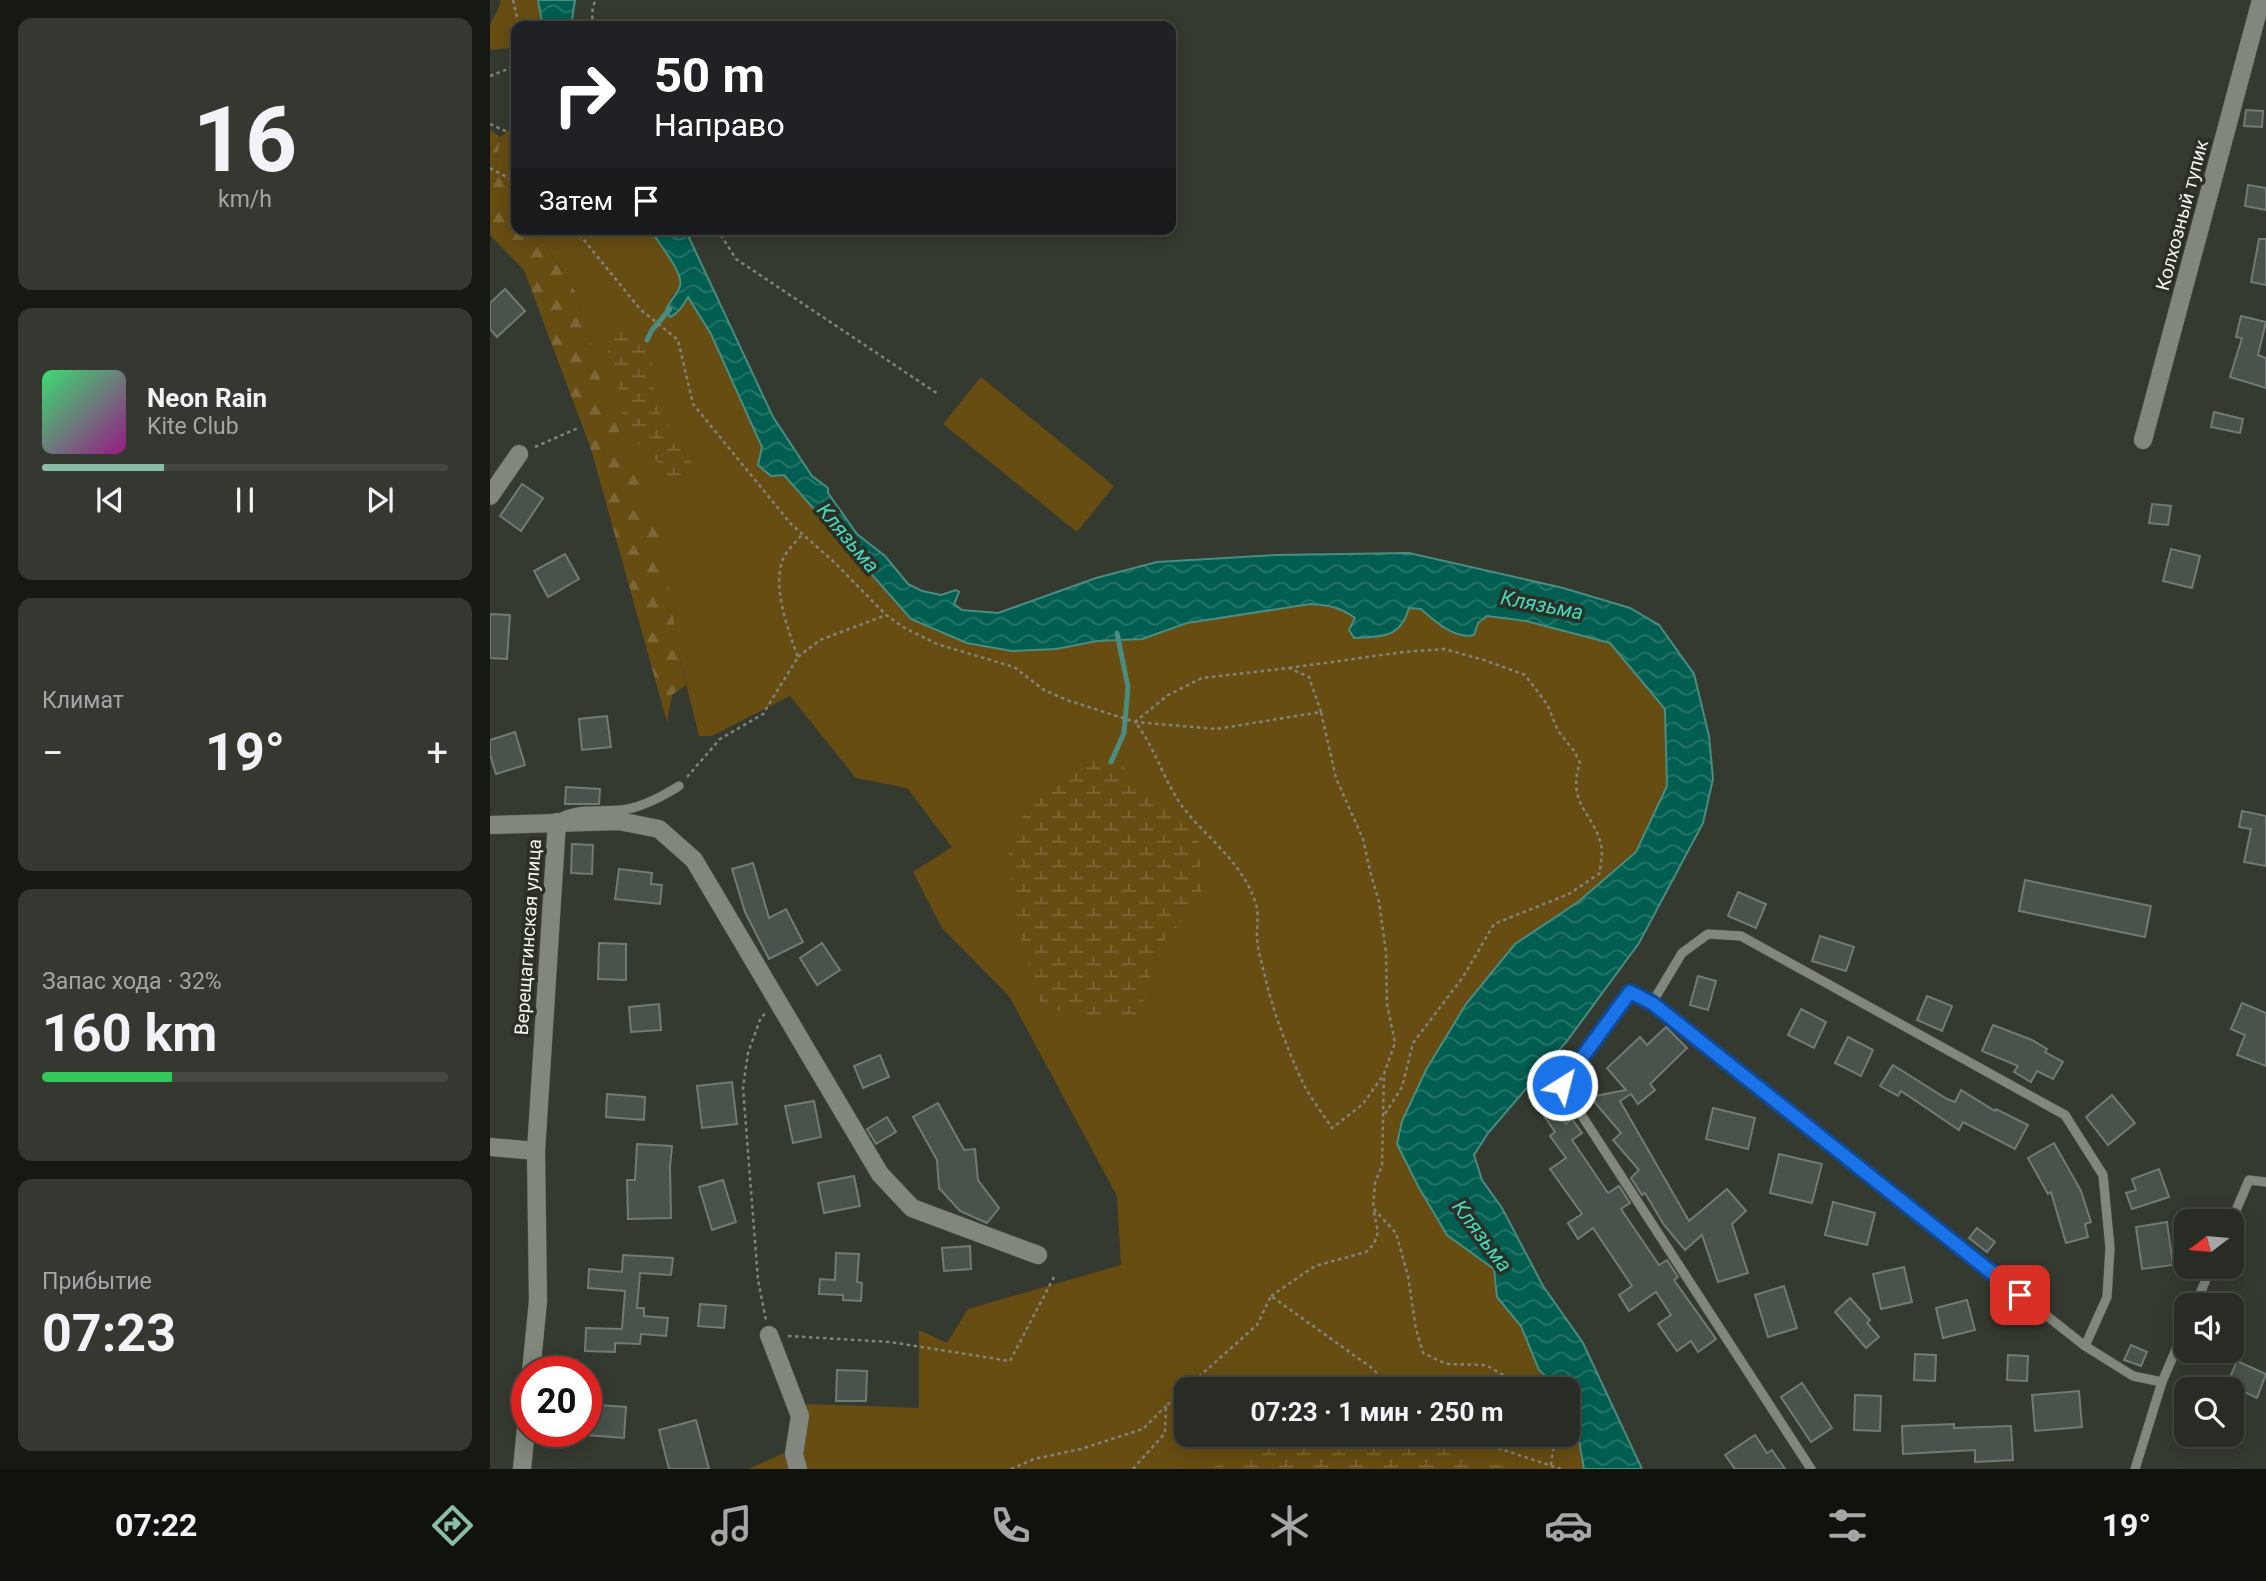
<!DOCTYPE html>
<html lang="ru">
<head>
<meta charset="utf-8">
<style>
  body { margin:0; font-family:Roboto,sans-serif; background:#343831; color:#f1f3f6; height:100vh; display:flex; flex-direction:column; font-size:26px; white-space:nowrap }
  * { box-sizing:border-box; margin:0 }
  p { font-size:23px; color:#a5a7a6 }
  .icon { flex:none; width:38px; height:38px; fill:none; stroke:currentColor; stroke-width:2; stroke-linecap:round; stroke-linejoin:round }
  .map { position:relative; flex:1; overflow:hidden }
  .sheet { display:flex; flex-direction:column; gap:18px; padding:18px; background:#161814; width:490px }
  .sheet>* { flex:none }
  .guide { position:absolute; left:21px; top:21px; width:665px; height:214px; border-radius:14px; box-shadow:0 4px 18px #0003,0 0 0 2px #444841; background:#202124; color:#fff; overflow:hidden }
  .needle { width:46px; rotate:254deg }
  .fabs { position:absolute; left:1684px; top:1209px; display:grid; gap:14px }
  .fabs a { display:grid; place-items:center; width:70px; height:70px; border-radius:14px; background:#282c24; box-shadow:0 4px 18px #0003,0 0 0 2px #444841; font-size:35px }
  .speed { position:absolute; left:21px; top:1356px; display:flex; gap:14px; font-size:35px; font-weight:700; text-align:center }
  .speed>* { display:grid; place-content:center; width:91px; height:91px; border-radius:50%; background:#282c24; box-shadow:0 4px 18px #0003,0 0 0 2px #444841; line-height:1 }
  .speed .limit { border:10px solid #d22; background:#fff; color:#111 }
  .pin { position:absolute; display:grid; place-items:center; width:60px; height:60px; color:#fff; margin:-30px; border-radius:14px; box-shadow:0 4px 10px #0006 }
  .me { position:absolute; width:77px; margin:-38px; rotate:36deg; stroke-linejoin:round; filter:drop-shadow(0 0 5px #0008) }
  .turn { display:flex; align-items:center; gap:24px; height:147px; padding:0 28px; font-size:32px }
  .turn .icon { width:91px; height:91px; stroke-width:2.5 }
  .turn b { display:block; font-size:49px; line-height:60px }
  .then { display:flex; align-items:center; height:66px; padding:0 28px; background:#0003; gap:14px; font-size:26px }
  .big { font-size:52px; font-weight:700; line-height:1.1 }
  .sheet .tile { flex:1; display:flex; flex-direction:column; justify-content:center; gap:10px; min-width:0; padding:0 24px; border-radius:14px; background:#343831 }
  .sheet .dial { align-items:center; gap:0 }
  .dial b { font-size:91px; line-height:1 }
  .song { display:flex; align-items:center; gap:21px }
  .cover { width:84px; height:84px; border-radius:10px; background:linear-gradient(135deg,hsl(140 70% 55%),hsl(310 70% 35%)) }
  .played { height:7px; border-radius:4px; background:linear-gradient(90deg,#8abfa5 30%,#444841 30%) }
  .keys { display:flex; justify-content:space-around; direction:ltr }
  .heat { display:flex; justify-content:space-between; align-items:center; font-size:38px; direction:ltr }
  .charge { height:10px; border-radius:5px; background:linear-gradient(90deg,#34c759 32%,#444841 0) }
  .trip { position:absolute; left:684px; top:1377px; width:406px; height:70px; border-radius:14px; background:#282c24; box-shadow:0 4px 18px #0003,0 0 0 2px #444841; font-weight:700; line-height:70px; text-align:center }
  .tab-bar { display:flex; height:112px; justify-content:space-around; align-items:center; background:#10120e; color:#a5a7a6 }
  .tab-bar .icon { width:49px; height:49px }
  .tab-bar .selected { color:#8abfa5 }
  .tab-bar b { font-size:32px; color:#f1f3f6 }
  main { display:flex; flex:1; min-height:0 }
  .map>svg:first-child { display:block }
  .grass { fill:#674d12 }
  .forest { fill:url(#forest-firs) }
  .wetland { fill:url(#wetland-marsh) }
  .water { fill:url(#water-waves); stroke:#4a8c80; stroke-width:2 }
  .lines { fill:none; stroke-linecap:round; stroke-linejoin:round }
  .stream { stroke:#4a8c80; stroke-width:5 }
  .building { fill:#49534c; stroke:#707b73; stroke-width:2 }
  .service-casing { stroke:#545850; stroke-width:10 }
  .minor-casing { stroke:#545850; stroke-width:19 }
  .path { stroke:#80847c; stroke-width:2.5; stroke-dasharray:3.5 3.5; stroke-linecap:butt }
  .service { stroke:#81877c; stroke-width:9 }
  .minor { stroke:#81877c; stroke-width:18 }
  .route-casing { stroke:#114b97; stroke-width:18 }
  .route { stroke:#1a73e8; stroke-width:12 }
  .labels { text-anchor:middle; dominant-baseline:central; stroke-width:7; stroke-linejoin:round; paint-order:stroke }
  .street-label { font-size:19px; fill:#f3f6f0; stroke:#2b2f26 }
  .water-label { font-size:21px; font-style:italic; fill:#46d9bd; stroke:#2b2f26 }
</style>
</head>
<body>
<main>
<section class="sheet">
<div class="tile dial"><b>16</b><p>km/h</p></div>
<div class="tile">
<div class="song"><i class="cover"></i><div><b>Neon Rain</b><p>Kite Club</p></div></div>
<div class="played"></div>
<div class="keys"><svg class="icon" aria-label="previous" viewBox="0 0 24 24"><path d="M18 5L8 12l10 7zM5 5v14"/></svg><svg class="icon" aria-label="pause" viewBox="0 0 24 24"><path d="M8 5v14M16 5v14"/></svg><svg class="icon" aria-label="next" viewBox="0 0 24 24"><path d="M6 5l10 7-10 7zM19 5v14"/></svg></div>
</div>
<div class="tile"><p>Климат</p>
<div class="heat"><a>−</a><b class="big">19°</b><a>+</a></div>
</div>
<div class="tile"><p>Запас хода · 32%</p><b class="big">160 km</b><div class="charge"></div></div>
<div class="tile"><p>Прибытие</p><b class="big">07:23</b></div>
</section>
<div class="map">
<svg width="1776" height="1469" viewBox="0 0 1776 1469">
  <defs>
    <pattern id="forest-firs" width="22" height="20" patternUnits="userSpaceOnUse" patternTransform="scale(1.75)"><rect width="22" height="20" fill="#674d12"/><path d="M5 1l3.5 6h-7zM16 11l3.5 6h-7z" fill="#7d6735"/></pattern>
    <pattern id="wetland-marsh" width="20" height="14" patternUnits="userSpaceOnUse" patternTransform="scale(1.75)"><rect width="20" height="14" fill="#674d12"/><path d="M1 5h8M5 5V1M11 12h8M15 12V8" fill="none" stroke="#7d6735"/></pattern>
    <pattern id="water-waves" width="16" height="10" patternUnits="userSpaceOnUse" patternTransform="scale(1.75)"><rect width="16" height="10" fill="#015e50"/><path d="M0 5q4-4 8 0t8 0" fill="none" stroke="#26766a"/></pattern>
  </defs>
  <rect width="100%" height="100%" fill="#353a30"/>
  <g class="grass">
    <polygon points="10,0 48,0 52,22 51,26 26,26 26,51 20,48 0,50 0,25 10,5"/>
    <polygon points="26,125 26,199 6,167 10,137"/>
    <path d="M 45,229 L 157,229 L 162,232 L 190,274 L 190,287 L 181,297 L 198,296 L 221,334 L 272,447 L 340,528 L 421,619 L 477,643 L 522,651 L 566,649 L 607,641 L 652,639 L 697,623 L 820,604 C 838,605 850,608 865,618 L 860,630 L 919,608 L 931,609 C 944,621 966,640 984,635 L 988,623 L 997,616 L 1036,621 L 1120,643 L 1175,709 L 1177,786 L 1146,852 L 1088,902 L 1025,944 L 957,1235 L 1004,1269 L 1007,1297 L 1031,1326 L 1049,1370 L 1070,1389 L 696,1390 L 696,1435 L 1078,1435 L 1078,1404 L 1085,1417 L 1094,1469 L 258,1469 L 308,1447 L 317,1404 L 429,1408 L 429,1330 L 457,1343 L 478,1309 L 631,1265 L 627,1196 L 519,996 L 452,928 L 423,872 L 462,847 L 417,788 L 366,778 L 300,696 L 222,736 L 209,736 L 189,655 L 85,291 Z"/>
    <polygon points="491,377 624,486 587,532 453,424"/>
  </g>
  <polygon class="forest" points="0,130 10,137 6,167 26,199 26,229 45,229 85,291 117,401 170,535 189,655 196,685 182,695 177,722 101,449 34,270 0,235"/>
  <g class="wetland">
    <polygon points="132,327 147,330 157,340 164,372 164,393 171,415 189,438 202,464 193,476 176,478 163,455 144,440 134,419 126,378 119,360 116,339"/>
    <polygon points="591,757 630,764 694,819 709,842 712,899 668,947 649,1020 587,1015 552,1008 525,920 518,841 543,801"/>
    <polygon points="807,1435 893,1435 964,1451 1020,1469 718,1469"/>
  </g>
  <g class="water">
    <polygon points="48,0 85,0 81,26 51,26 52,22"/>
    <path d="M 157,229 L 195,229 L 283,417 L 322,476 L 338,488 L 338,493 L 367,534 L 395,556 L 418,584 L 432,591 L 451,595 L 466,590 L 469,592 L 464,604 L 472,610 L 508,613 L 606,578 L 667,562 L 786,555 L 919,553 L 1073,588 L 1140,608 L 1169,625 L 1204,674 L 1219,736 L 1223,779 L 1213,823 L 1149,943 L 1077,1041 L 998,1133 L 984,1155 L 992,1180 L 1012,1208 L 1053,1286 L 1093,1343 L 1152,1469 L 1094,1469 L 1085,1417 L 1078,1404 L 1078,1390 L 1070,1389 L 1049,1370 L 1031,1326 L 1007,1297 L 1004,1269 L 957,1235 L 928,1186 L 907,1144 L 912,1121 L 936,1070 L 976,1004 L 1025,944 L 1088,902 L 1146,852 L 1177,786 L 1175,709 L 1120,643 L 1036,621 L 997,616 L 988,623 L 984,635 C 966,640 944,621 931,609 L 919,608 C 910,639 892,636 864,638 L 859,630 L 865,618 C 850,607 838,605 820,604 L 697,623 L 652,639 L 607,641 L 566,649 L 522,651 L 477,643 L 421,619 L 294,475 L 281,476 L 268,465 L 272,447 L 221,334 L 198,297 C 193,305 190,312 180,317 L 176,310 C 179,302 189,292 190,286 C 194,273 169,244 162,232 Z"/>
  </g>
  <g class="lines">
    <g class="stream">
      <polyline points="157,340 162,330 180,309"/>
      <polyline points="621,762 634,733 638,687 627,633"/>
    </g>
  </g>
  <g class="building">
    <polygon points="1756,110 1773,111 1772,127 1754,126"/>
    <polygon points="1758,185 1776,188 1776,210 1755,206"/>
    <polygon points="1769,239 1776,239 1776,285 1761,282"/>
    <polygon points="15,289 35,311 7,337 0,329 0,303"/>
    <polygon points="1751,316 1776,322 1768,355 1776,358 1776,388 1740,377 1752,338 1746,337"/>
    <polygon points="1724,412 1753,419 1750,433 1721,427"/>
    <polygon points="32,484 53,498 31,531 10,516"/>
    <polygon points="1662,504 1681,506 1678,525 1659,523"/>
    <polygon points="1681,549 1710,556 1702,588 1673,581"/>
    <polygon points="75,554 89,579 58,597 44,571"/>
    <polygon points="0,614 20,615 17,659 0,658"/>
    <polygon points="117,716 121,747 92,750 89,719"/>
    <polygon points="25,732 35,765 6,774 0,755 0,740"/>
    <polygon points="76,787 110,789 109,804 75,804"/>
    <polygon points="1752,811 1776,816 1776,866 1754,862 1761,829 1749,827"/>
    <polygon points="82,844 103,845 102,874 81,873"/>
    <polygon points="263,863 279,918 296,909 313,942 279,959 255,912 242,869"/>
    <polygon points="129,869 162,873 161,884 172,885 170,904 125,899"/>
    <polygon points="1535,880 1661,906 1655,937 1529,911"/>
    <polygon points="1248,892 1276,904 1266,928 1238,916"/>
    <polygon points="1330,936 1364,947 1356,971 1322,961"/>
    <polygon points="109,943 136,944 136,980 108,979"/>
    <polygon points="332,943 350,970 327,985 310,958"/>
    <polygon points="1208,976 1226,981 1218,1010 1200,1005"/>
    <polygon points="1437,996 1462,1006 1452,1031 1427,1020"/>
    <polygon points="1752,1003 1776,1013 1776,1066 1747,1055 1755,1035 1741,1029"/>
    <polygon points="169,1004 171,1030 141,1032 139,1007"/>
    <polygon points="1311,1009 1336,1022 1324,1048 1298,1035"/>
    <polygon points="1503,1025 1542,1040 1557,1049 1555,1052 1573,1062 1563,1079 1547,1071 1541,1082 1524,1072 1528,1066 1492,1051"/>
    <polygon points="1176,1027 1197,1048 1160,1084 1165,1090 1148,1104 1141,1094 1130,1101 1199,1221 1237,1189 1256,1211 1242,1224 1258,1273 1228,1282 1212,1235 1195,1250 1174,1225 1155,1193 1152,1195 1141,1178 1149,1170 1123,1140 1131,1133 1100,1097 1136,1090 1117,1068 1150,1037 1157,1045"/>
    <polygon points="1358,1037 1383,1050 1371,1076 1345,1063"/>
    <polygon points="390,1055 399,1077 373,1088 364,1066"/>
    <polygon points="1403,1065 1457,1099 1465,1102 1471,1090 1505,1111 1506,1109 1538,1125 1525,1149 1473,1122 1469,1130 1411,1091 1408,1096 1390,1086"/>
    <polygon points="242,1082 247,1124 212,1128 207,1086"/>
    <polygon points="117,1094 155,1097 154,1120 116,1117"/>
    <polygon points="1622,1095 1645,1123 1618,1145 1596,1117"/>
    <polygon points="324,1101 331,1137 303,1143 295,1106"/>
    <polygon points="448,1103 474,1150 485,1149 488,1180 509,1208 497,1223 470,1211 449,1188 447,1160 423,1117"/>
    <polygon points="1062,1105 1076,1124 1082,1119 1092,1133 1082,1140 1118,1193 1129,1186 1140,1203 1131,1209 1169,1265 1177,1260 1188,1277 1184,1280 1226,1339 1208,1352 1201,1341 1187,1351 1168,1324 1181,1315 1166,1292 1139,1311 1129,1295 1142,1286 1103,1228 1088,1239 1078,1223 1092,1214 1060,1169 1076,1158 1060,1136 1065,1132 1052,1113"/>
    <polygon points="1223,1108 1265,1118 1258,1149 1216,1139"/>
    <polygon points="397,1117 406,1132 386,1144 377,1129"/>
    <polygon points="1564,1143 1591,1191 1601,1222 1595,1224 1598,1237 1576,1243 1561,1192 1558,1194 1538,1158"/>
    <polygon points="147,1144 182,1146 180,1167 181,1218 138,1219 137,1180 145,1180"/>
    <polygon points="1289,1154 1332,1164 1322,1203 1280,1193"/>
    <polygon points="1669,1169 1679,1197 1642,1209 1636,1193 1646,1190 1642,1179"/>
    <polygon points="364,1176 370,1206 334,1213 328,1183"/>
    <polygon points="233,1180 246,1222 222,1230 209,1187"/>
    <polygon points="1343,1202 1385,1213 1377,1245 1335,1235"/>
    <polygon points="1677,1222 1683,1265 1652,1269 1646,1227"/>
    <polygon points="1487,1228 1505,1242 1497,1252 1479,1238"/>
    <polygon points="480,1246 481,1269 454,1271 452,1248"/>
    <polygon points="346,1253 369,1254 367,1282 372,1283 371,1301 353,1300 353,1295 329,1294 330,1279 345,1280"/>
    <polygon points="133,1255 183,1258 181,1275 150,1273 147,1308 154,1308 154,1316 178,1318 176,1336 151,1334 150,1344 125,1343 125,1352 95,1351 96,1328 132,1329 135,1291 98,1288 99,1269 132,1272"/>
    <polygon points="1414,1267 1422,1302 1391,1309 1383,1274"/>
    <polygon points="1294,1286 1307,1328 1278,1337 1265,1295"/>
    <polygon points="1360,1298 1380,1320 1377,1323 1389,1337 1376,1348 1345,1312"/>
    <polygon points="1477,1300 1485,1330 1453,1338 1446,1308"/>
    <polygon points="210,1304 236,1306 234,1328 208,1326"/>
    <polygon points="1641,1345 1657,1352 1651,1366 1634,1360"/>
    <polygon points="1425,1354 1446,1355 1445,1381 1424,1380"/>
    <polygon points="1518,1355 1538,1356 1537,1381 1517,1380"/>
    <polygon points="1747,1361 1776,1374 1767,1398 1737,1384"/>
    <polygon points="347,1370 377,1371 376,1401 346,1401"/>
    <polygon points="1312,1383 1342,1428 1321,1442 1291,1397"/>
    <polygon points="1589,1391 1592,1427 1545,1431 1542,1395"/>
    <polygon points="1365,1395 1391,1396 1390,1431 1364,1430"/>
    <polygon points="96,1404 136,1407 134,1438 96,1435"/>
    <polygon points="206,1420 219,1469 179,1469 169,1430"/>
    <polygon points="1464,1424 1464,1428 1521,1426 1523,1460 1485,1462 1485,1450 1413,1454 1412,1426"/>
    <polygon points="1265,1435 1277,1453 1282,1450 1295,1469 1245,1469 1235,1455"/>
  </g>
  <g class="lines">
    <defs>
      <g id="service">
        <path d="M 72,817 C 92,807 116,813 138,809 C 157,805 173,796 189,786"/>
        <polyline points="1162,1003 1192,953 1218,934 1251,936 1575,1115 1613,1175 1620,1248 1617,1297 1595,1346"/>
        <polyline points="1741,1222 1759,1180 1776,1182"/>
        <polyline points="1705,1306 1721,1267"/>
        <polyline points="1321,1469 1072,1085 1140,992 1162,1003 1595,1346 1643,1376 1672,1382"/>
        <polyline points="1645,1469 1672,1382 1696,1326"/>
      </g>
      <g id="minor">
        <polyline points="1653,440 1771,0"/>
        <polyline points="0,496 29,454"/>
        <polyline points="0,825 129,821 169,829 204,860 390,1174 422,1208 548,1255"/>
        <polyline points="0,1147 46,1151"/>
        <polyline points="279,1335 310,1416 304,1454 308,1469"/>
        <polyline points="41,1372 48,1301 46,1151 67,822"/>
        <polyline points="32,1469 37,1418"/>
      </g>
    </defs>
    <use href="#service" class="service-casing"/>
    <use href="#minor" class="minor-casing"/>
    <g class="path">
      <polyline points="23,0 29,26"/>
      <polyline points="103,26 102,13 105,0"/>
      <polyline points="0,76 18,69 26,58"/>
      <polyline points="0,124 20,133 26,145"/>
      <polyline points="0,168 26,182"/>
      <polyline points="85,229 150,309 188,340 203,404 301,524 343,561 396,615 413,627 447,644 524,667 554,690 577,700 645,722 726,729 831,712 846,778 873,839 880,871 889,902 896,952 897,1004 905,1043 894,1074 892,1166 885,1183 883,1208 906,1233 918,1276 926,1329 933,1353 956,1364 996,1365 1039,1390"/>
      <polyline points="227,229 246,259 448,394"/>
      <polyline points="45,447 88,428"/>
      <polyline points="308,657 330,640 396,615"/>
      <path d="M 799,668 L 913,652 L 954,649 L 994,660 L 1035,675 L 1057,704 L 1068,731 L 1084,751 L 1090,763 C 1075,806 1108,815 1112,851 C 1112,858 1110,866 1110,873 L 1079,894 L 1004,924 L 973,977 L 923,1043 L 912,1087 L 893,1117"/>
      <path d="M 831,712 L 819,677 L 799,668 L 712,678 L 678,695 L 645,722 C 667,750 674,783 695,810 C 720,841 753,863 766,904 C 769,914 767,925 767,935 C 767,947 771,961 774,972 C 782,1009 797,1049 813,1083 C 821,1099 833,1114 842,1128 L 873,1104 L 894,1074"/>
      <path d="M 197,777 L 230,739 L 273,714 L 308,657 C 298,631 280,581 295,555 C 300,547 308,540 313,533"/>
      <polyline points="275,1014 271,1017 258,1053 253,1088 268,1280 276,1320"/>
      <polyline points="781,1296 825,1266 876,1252 884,1244 888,1232 884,1212"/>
      <polyline points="298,1336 400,1342 520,1361 565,1275"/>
      <polyline points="968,1435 1071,1469"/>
      <polyline points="1061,1465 1065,1435"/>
      <polyline points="521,1469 544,1459 591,1449 653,1429 676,1406"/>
      <polyline points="643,1469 675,1433 676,1406 767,1325 781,1296 882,1368 903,1390"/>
    </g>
    <use href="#service" class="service"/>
    <use href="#minor" class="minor"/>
  </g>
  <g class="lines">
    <defs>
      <polyline id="route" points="1072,1085 1140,992 1162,1003 1530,1295"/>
    </defs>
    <use href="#route" class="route-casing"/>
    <use href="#route" class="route"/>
  </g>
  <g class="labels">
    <g class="street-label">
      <text transform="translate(1692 215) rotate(-75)">Колхозный тупик</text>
      <text transform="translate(38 937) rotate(-86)">Верещагинская улица</text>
    </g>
    <g class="water-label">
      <text transform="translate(358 538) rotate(50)">Клязьма</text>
      <text transform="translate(1052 605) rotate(11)">Клязьма</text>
      <text transform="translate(992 1236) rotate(53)">Клязьма</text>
    </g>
  </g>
</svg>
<div class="fabs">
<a><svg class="needle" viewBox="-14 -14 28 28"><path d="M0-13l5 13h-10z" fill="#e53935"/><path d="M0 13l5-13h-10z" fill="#a5a7a6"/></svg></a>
<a><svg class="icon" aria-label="sound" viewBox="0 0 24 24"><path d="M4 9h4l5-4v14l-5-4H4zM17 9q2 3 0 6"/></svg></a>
<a><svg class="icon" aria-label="search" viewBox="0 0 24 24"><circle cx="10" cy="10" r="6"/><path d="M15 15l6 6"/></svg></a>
</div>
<div class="speed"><div class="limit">20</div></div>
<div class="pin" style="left:1530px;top:1295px;background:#d93025"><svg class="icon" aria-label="arrive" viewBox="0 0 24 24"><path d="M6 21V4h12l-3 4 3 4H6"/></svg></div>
<svg class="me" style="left:1072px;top:1085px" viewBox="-20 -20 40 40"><circle r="17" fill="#1a73e8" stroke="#fff" stroke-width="3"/><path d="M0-11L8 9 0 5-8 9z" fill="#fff"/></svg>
<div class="trip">07:23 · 1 мин · 250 m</div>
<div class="guide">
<div class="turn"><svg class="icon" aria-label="right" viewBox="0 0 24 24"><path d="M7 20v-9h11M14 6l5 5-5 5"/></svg><div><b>50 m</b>Направо</div></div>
<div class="then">Затем<svg class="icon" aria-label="arrive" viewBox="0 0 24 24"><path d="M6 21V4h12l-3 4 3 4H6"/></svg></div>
</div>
</div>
</main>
<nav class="tab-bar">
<b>07:22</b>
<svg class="icon selected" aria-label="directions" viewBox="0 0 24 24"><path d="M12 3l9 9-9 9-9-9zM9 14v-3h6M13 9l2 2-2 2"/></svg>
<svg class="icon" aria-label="music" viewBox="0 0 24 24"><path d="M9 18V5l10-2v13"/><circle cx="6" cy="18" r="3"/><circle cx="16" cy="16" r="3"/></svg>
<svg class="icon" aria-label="phone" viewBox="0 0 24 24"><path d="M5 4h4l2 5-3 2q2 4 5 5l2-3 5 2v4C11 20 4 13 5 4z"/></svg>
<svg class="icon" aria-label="climate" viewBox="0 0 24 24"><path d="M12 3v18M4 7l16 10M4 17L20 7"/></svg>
<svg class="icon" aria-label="car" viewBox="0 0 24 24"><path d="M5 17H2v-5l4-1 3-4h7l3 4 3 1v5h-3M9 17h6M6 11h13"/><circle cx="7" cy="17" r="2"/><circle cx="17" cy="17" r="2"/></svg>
<svg class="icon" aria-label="filters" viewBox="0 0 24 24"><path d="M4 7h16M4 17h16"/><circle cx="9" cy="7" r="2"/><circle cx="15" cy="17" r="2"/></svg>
<b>19°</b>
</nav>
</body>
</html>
